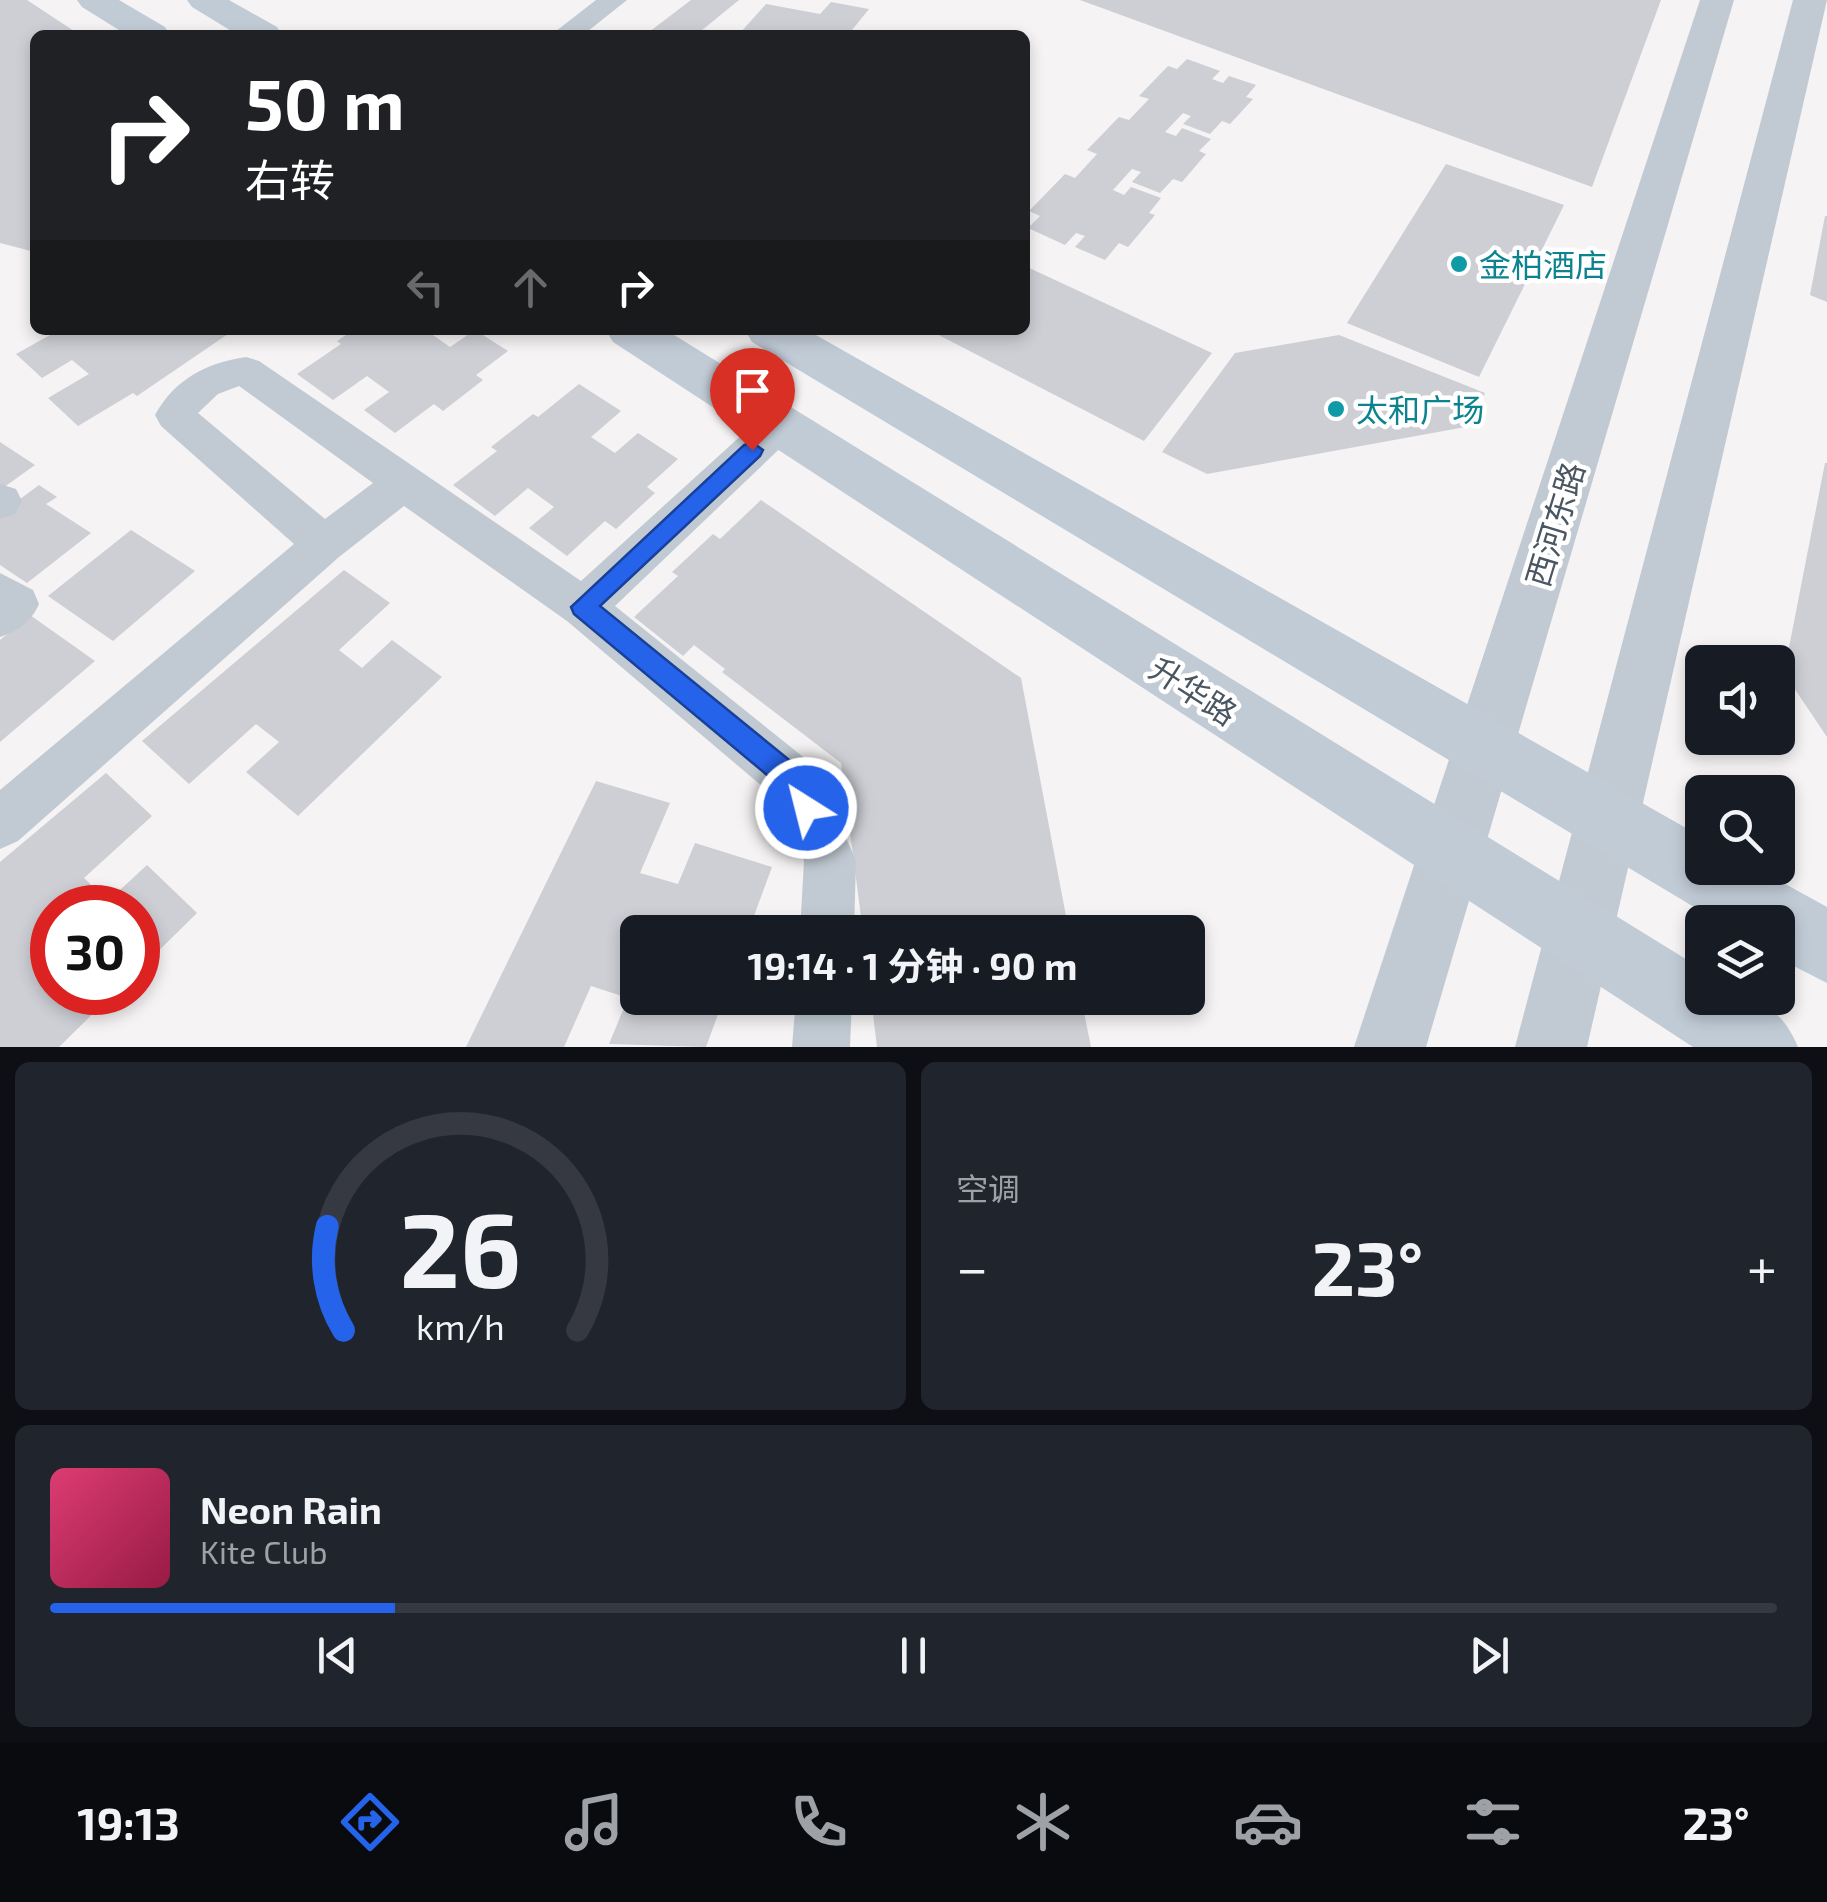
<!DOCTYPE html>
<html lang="zh">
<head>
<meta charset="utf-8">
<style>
  body { margin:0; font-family:"Exo 2","Noto Sans SC",sans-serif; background:#20242c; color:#f1f3f6; height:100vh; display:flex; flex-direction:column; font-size:38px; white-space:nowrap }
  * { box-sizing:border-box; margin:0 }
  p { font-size:32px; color:#9ea1a6 }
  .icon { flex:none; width:55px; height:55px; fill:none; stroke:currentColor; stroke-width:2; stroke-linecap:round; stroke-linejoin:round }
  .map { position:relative; height:1047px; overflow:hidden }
  .side { display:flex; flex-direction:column; gap:15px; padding:15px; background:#0d0f14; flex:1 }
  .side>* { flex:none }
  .hud { position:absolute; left:30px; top:30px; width:1000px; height:305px; border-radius:15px; box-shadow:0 5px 15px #0003; background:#202124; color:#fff; overflow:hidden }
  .buttons { position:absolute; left:1685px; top:645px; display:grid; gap:20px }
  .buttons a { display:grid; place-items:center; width:110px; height:110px; border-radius:15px; background:#171b24; box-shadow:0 5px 15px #0003; font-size:50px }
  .speed { position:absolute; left:30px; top:885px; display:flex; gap:20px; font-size:50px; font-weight:700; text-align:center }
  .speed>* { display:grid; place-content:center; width:130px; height:130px; border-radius:50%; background:#171b24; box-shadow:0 5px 15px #0003; line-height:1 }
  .speed .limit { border:15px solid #d22; background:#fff; color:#111 }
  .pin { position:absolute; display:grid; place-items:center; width:85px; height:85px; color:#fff; margin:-102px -42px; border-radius:50% 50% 50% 0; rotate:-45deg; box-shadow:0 0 10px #0007 }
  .pin .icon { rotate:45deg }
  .me { position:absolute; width:110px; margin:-55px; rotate:324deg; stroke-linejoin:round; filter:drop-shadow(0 0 8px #0008) }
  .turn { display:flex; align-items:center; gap:35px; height:210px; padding:0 50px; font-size:45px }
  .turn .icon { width:130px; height:130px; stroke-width:2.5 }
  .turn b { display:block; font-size:70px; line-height:85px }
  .lanes { display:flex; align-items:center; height:95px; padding:0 50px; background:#0003; justify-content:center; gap:50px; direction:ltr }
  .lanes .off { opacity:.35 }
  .big { font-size:75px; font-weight:700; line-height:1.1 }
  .side .tile { flex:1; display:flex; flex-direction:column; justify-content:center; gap:15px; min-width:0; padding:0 35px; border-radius:15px; background:#20242c }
  .side .dial { align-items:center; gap:0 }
  .dial svg { height:260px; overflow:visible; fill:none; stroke:#363941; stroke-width:7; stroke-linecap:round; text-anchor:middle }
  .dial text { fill:#f1f3f6; stroke:none }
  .song { display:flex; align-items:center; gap:30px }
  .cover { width:120px; height:120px; border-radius:15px; background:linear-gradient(135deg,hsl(340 70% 55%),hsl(340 70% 35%)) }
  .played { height:10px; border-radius:5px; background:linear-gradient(90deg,#2563eb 20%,#363941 20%) }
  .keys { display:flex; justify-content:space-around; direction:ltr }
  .heat { display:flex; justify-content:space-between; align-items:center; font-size:55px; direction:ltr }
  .side .tiles { flex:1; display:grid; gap:15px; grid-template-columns:1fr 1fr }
  .tile:last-child { grid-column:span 2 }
  .trip { position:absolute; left:620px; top:915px; width:585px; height:100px; border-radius:15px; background:#171b24; box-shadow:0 5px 15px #0003; font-weight:700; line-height:100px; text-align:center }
  .menu { display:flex; height:160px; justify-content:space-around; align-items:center; background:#090b0e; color:#9ea1a6 }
  .menu .icon { width:70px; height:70px }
  .menu .on { color:#2563eb }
  .menu b { font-size:45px; color:#f1f3f6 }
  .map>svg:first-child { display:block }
  .building { fill:#cdcfd5 }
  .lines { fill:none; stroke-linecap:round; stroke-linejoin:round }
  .minor { fill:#c1cad2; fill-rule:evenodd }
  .tertiary { fill:#c1cad2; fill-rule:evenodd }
  .secondary { fill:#c1cbd6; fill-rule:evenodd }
  .route { fill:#2563eb; stroke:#184099; stroke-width:2.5 }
  .culture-dot { fill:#0f9aa8; stroke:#fff; stroke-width:4 }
  .labels { text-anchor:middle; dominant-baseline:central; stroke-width:9; stroke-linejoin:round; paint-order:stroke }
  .culture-label { font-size:32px; fill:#0d838f; stroke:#fff; text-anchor:start }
  .street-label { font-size:32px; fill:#4a5661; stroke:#fff }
</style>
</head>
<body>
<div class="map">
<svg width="1827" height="1047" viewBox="0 0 1827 1047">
  <rect width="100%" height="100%" fill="#f5f3f3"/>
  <g class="building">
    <polygon points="0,0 27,0 80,35 35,35 35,252 0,243"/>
    <polygon points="691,0 739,0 696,35 649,32"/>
    <polygon points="1080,0 1661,0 1592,187"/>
    <polygon points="831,2 869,9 848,35 740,33 766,4 820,14"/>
    <polygon points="1187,59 1220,71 1212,79 1223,83 1229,76 1256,85 1246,97 1253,99 1230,124 1222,121 1210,134 1183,124 1191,116 1183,113 1165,132 1176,136 1182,128 1211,139 1199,151 1206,154 1182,182 1173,179 1160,193 1132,182 1141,172 1132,169 1113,190 1124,195 1131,187 1161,198 1149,213 1155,215 1128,247 1119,243 1105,260 1075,247 1085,236 1076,233 1065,245 1028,228 1040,216 1029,211 1065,174 1075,178 1097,154 1087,150 1119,117 1129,120 1149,99 1139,96 1168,66 1177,69"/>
    <polygon points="1446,164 1564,205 1479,377 1347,323"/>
    <polygon points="1825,216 1827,216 1827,302 1810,295"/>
    <polygon points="1025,266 1212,353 1144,441 929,330 1025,330"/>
    <polygon points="59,330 222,330 228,334 137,396 133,393 78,426 48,398 89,374 72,360 42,378 16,354"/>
    <polygon points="354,330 434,330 430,333 450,347 475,330 508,351 476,375 483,380 443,411 434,404 395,433 364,410 389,392 367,376 333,400 297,374 341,344 337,341"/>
    <polygon points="1339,335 1485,393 1471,426 1207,474 1162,452 1235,353"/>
    <polygon points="579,384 621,411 591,437 615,453 638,433 678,459 647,487 655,493 616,529 605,521 567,556 529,528 554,507 528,488 495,516 453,485 497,451 491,447 533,414 538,417"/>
    <polygon points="0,442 35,465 0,490"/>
    <polygon points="1825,463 1827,463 1827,737 1784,673"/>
    <polygon points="39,485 57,497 46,504 91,533 27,583 0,565 0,514"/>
    <polygon points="761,500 1021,678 1069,932 863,932 841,763 722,672 725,669 694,645 683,656 634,617 678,576 672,572 713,534 720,539"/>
    <polygon points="131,530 195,571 113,641 48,596"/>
    <polygon points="344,570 390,603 339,650 362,668 392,640 442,677 298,816 246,772 279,742 256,724 189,784 142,741"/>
    <polygon points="30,615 95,661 0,742 0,640"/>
    <polygon points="106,773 152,816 84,878 108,901 147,865 197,913 138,971 138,908 52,908 52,992 115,992 59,1047 0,1047 0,862"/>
    <polygon points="596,781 670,803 640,873 678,884 695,843 772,867 748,932 638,932 638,998 724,998 706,1047 609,1044 628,998 591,986 564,1047 466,1047"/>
    <polygon points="871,998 1081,998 1091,1047 877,1047"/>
  </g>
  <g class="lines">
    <g class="minor">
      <polygon points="596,0 627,0 583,35 551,35"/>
      <path d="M 246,357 L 259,361 L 581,581 L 766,413 L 780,409 L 794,413 L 800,424 L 794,435 L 615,606 L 812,764 L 856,860 L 854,932 L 800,932 L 804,861 L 776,798 L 567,621 L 404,506 L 339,557 L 18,841 L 0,849 L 0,790 L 294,544 L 161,426 L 155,415 C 175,379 206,363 246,357 ZM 239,386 L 373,483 L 325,519 L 198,413 L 218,394 Z"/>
      <polygon points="0,484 16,489 22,501 15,514 0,519"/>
      <path d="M 0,573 L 33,590 L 39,604 C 31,622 19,630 0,637 Z"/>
      <polygon points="796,998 852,998 850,1047 792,1047"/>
    </g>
    <g class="tertiary">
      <polygon points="1700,0 1734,0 1426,1047 1354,1047"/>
      <polygon points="1793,0 1827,0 1587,1047 1515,1047"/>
    </g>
    <g class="secondary">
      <polygon points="77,0 119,0 165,27 170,35 127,35 82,7"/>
      <polygon points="187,0 229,0 277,27 282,35 238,35 192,7"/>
      <path d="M 606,330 L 666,330 L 1702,969 L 1702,998 C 1750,998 1778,999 1798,1047 L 1693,1047 L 613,342 Z"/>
      <polygon points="745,330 807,330 1702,837 1702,868 1756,868 1827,907 1827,983 1778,958 1778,922 1719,922 752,342"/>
    </g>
  </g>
  <polygon class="route" points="752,442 763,450 760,456 600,606 804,772 820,808 816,817 806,821 797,817 785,790 574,614 571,607 744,445"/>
  <g class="culture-dot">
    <circle cx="1459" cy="264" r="10"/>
    <circle cx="1336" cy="409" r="10"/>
  </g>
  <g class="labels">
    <g class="culture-label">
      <text x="1479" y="264">金柏酒店</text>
      <text x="1356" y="409">太和广场</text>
    </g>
    <g class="street-label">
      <text transform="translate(1554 524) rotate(-73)">西河东路</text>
      <text transform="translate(1194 690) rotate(33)">升华路</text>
    </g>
  </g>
</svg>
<div class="buttons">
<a><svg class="icon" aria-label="sound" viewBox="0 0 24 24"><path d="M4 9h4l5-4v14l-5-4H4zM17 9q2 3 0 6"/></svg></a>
<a><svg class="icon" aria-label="search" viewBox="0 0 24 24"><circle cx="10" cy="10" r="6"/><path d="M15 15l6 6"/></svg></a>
<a><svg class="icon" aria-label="layers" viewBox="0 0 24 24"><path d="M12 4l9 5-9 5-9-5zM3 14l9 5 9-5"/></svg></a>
</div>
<div class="speed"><div class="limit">30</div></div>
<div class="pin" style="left:752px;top:450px;background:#d93025"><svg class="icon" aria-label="arrive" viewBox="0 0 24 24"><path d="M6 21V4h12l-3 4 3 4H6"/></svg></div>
<svg class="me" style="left:806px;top:808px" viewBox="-20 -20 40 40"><circle r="17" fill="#2563eb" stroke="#fff" stroke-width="3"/><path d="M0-11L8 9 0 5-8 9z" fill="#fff"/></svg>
<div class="trip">19:14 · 1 分钟 · 90 m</div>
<div class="hud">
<div class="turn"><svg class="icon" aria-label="right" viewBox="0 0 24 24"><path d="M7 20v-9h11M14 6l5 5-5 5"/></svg><div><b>50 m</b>右转</div></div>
<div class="lanes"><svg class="icon off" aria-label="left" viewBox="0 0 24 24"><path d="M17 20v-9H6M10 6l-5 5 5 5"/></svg><svg class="icon off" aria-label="ahead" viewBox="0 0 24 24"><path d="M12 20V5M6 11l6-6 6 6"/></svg><svg class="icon" aria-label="right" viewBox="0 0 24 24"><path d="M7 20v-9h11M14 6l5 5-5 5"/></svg></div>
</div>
</div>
<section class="side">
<div class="tiles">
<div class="tile dial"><svg viewBox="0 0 100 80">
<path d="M14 69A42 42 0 1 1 86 69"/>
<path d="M14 69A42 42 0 0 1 9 37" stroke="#2563eb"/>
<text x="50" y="56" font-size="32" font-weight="700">26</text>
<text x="50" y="72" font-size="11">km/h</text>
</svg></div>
<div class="tile"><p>空调</p>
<div class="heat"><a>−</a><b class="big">23°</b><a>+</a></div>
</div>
<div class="tile">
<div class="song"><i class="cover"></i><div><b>Neon Rain</b><p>Kite Club</p></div></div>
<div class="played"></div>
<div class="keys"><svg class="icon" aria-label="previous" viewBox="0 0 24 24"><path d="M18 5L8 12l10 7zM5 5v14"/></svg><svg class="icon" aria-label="pause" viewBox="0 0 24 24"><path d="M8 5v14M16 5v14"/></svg><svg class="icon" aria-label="next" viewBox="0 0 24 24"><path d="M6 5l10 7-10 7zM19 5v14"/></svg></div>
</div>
</div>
</section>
<nav class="menu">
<b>19:13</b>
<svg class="icon on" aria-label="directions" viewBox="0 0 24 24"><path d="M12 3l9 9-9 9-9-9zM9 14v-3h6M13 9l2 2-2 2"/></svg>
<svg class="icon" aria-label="music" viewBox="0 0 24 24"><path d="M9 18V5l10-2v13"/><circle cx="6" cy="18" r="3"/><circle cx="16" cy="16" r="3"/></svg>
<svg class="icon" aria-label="phone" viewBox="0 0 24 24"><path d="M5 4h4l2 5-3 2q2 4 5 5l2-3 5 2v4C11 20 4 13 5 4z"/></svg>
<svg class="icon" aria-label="climate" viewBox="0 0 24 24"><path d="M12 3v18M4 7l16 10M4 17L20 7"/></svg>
<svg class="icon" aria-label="car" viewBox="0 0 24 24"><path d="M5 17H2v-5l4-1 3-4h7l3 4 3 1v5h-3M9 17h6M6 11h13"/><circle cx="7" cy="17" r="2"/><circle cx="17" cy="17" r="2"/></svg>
<svg class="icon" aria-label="filters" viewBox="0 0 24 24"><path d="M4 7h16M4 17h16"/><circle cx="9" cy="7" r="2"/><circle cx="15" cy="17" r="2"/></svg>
<b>23°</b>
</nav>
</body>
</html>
